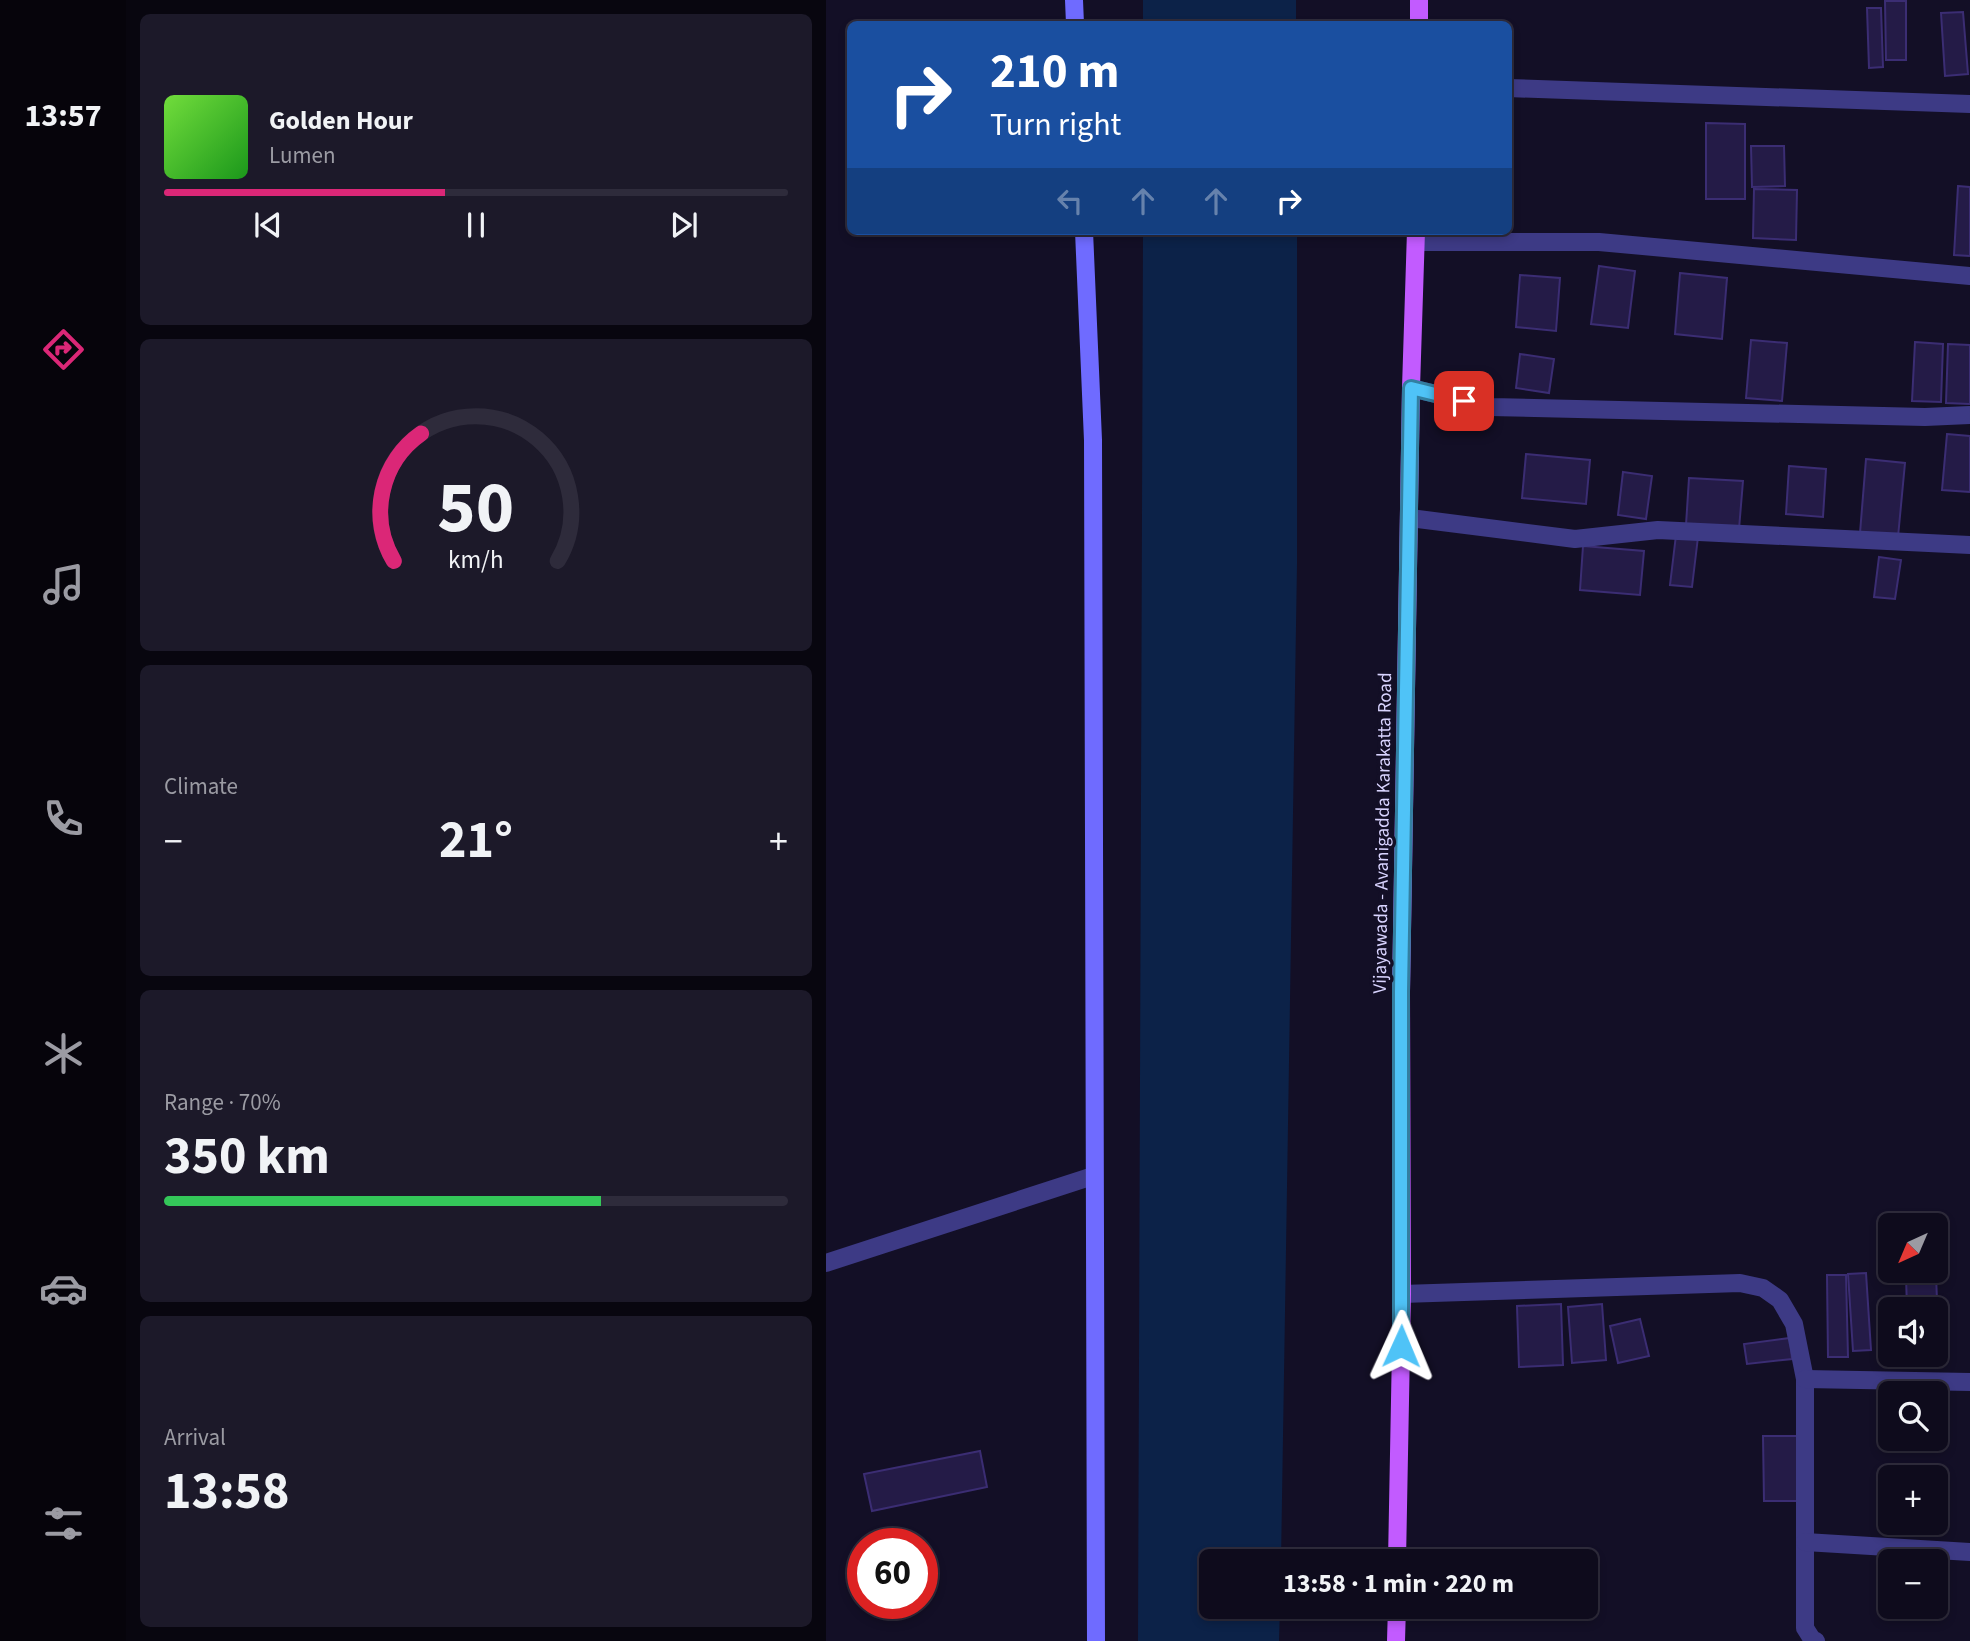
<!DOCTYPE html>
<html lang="en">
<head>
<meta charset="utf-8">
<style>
  body { margin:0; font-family:"Source Sans 3",sans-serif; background:#1c1929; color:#f1f3f6; height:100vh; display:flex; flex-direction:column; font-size:26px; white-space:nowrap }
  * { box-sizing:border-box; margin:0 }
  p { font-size:23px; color:#9b9ba3 }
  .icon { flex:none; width:38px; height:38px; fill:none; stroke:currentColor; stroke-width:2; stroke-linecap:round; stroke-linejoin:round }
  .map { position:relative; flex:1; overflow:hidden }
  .side { display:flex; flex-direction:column; gap:14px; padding:14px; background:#08060f; width:700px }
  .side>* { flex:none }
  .top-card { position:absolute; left:21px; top:21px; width:665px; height:214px; border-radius:10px; box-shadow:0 4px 10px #0003,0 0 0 2px #2e2b3b; background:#1a4fa0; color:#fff; overflow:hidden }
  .needle { width:46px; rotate:224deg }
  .controls { position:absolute; left:1052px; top:1213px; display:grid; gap:14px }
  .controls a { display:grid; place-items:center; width:70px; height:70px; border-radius:10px; background:#0e0b1c; box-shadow:0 4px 10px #0003,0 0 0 2px #2e2b3b; font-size:35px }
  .speed { position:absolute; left:21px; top:1528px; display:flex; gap:14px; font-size:35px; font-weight:700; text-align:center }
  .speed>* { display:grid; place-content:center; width:91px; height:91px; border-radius:50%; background:#0e0b1c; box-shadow:0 4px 10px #0003,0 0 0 2px #2e2b3b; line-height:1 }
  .speed .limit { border:10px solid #d22; background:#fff; color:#111 }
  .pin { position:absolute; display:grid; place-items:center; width:60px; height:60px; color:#fff; margin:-30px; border-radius:14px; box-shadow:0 4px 10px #0006 }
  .me { position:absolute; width:77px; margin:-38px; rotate:1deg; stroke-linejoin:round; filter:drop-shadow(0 0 5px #0008) }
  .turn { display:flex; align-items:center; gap:24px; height:147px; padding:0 28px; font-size:32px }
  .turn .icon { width:91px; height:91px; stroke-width:2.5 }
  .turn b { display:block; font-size:49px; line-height:60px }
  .lanes { display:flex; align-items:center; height:66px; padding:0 28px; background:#0003; justify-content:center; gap:35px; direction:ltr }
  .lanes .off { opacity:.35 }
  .big { font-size:52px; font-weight:700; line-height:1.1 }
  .side .widget { flex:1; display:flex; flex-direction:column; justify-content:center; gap:10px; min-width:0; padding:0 24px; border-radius:10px; background:#1c1929 }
  .side .dial { align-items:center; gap:0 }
  .dial svg { height:182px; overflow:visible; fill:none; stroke:#2e2b3b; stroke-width:7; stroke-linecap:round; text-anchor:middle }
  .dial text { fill:#f1f3f6; stroke:none }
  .song { display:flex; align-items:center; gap:21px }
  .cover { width:84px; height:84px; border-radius:10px; background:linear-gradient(135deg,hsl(100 70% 55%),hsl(120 70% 35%)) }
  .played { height:7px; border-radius:4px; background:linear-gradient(90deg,#db2777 45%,#2e2b3b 45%) }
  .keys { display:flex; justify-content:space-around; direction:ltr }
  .heat { display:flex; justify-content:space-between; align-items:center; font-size:38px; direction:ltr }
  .charge { height:10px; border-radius:5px; background:linear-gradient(90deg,#34c759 70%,#2e2b3b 0) }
  .trip { position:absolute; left:373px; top:1549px; width:399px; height:70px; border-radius:10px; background:#0e0b1c; box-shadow:0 4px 10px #0003,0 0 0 2px #2e2b3b; font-weight:700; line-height:70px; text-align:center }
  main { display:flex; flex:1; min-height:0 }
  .tab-bar { display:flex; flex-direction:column; width:126px; justify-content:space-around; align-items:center; background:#06040b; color:#9b9ba3 }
  .tab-bar .icon { width:49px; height:49px }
  .tab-bar .selected { color:#db2777 }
  .tab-bar b { font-size:32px; color:#f1f3f6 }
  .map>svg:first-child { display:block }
  .water { fill:#0c2248 }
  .building { fill:#241b47; stroke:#3b2d73; stroke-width:2 }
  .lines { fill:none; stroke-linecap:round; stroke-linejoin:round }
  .street { stroke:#3d3a85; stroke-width:18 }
  .secondary { stroke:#6f6bff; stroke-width:18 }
  .primary { stroke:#c25bff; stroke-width:18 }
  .route-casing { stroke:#337fa1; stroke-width:18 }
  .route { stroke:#4fc3f7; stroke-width:12 }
  .labels { text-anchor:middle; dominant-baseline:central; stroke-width:7; stroke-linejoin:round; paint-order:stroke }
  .street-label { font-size:19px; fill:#d9d4ff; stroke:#130f26 }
</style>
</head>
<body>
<main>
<nav class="tab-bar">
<b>13:57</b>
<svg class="icon selected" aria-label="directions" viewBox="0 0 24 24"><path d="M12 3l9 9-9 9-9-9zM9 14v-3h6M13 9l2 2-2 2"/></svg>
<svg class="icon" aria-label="music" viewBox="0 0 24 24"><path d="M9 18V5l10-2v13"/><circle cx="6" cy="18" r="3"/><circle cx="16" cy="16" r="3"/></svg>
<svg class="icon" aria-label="phone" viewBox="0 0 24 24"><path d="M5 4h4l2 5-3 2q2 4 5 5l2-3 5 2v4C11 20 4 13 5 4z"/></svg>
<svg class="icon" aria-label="climate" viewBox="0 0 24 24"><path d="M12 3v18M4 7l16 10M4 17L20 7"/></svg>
<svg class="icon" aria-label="car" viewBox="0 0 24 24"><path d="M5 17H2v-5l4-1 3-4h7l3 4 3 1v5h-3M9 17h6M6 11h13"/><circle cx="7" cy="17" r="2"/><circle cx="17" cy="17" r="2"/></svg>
<svg class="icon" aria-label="filters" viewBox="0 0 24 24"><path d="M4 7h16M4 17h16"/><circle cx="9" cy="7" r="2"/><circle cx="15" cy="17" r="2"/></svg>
</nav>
<section class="side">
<div class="widget">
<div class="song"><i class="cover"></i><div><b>Golden Hour</b><p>Lumen</p></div></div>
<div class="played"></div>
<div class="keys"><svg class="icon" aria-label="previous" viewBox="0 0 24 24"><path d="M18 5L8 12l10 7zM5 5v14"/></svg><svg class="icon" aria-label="pause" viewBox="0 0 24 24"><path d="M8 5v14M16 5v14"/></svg><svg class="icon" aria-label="next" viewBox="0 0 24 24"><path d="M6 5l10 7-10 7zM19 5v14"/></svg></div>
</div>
<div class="widget dial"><svg viewBox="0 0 100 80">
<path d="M14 69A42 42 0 1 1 86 69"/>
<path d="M14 69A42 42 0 0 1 26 13" stroke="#db2777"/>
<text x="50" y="56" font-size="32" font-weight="700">50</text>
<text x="50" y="72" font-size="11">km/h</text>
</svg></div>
<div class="widget"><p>Climate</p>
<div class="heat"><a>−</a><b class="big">21°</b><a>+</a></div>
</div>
<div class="widget"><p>Range · 70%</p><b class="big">350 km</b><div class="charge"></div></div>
<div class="widget"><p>Arrival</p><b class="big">13:58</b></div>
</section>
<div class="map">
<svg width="1144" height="1641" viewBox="0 0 1144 1641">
  <rect width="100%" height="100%" fill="#130f26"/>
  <g class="water">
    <rect x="317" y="0" width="153" height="24"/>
    <polygon points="317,231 471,231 471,564 455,1561 385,1561 385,1606 454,1607 453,1641 312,1641"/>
  </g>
  <g class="building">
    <polygon points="1059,1 1080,1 1080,60 1060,60"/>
    <polygon points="1041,8 1055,8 1057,67 1043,68"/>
    <polygon points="1137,12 1142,74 1119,76 1115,13"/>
    <polygon points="880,123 919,124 919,199 880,199"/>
    <polygon points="925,146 958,146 959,186 926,187"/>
    <polygon points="1132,186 1144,187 1144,256 1128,255"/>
    <polygon points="928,189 971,190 970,240 927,238"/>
    <polygon points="773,266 809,271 802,328 765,324"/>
    <polygon points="854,273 901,278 896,339 849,334"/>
    <polygon points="694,275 734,278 730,331 690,327"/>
    <polygon points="925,340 961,343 956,401 920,398"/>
    <polygon points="1089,342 1117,344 1115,402 1086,401"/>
    <polygon points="1122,344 1144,345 1144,404 1120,403"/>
    <polygon points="694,354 728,359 723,393 690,388"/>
    <polygon points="1121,434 1144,436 1144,492 1116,490"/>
    <polygon points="700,454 764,460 760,504 696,498"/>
    <polygon points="1040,459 1079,463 1072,537 1034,533"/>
    <polygon points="963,466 1000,469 997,517 960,514"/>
    <polygon points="797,472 826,476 820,519 792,515"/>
    <polygon points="863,478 917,481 913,529 860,525"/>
    <polygon points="850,535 872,537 866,587 844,585"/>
    <polygon points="757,546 818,551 814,595 754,590"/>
    <polygon points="1053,557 1075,560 1069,599 1048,597"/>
    <polygon points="1040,1273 1045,1350 1027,1351 1022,1274"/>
    <polygon points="1001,1275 1020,1275 1022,1357 1002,1357"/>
    <polygon points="1110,1275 1113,1351 1110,1351 1110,1309 1081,1309 1080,1276"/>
    <polygon points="735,1304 737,1365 693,1367 691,1306"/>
    <polygon points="776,1304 780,1360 746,1363 742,1307"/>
    <polygon points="814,1319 823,1356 792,1363 784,1326"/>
    <polygon points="964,1338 966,1359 921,1364 918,1344"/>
    <polygon points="937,1436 974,1436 975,1501 938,1501"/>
    <polygon points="154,1451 161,1487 46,1511 38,1474"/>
  </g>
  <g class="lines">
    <g class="street">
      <polyline points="682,88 1144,104"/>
      <polyline points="590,242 773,242 1144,276"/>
      <polyline points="585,388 664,407 1099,417 1144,415"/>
      <polyline points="584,518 749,539 832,530 1144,545"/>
      <polyline points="0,1263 267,1176"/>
      <polyline points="576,1294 914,1283 937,1288 954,1300 968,1324 979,1379 979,1628 986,1639 990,1641"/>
      <polyline points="979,1379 1144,1382"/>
      <polyline points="979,1542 1144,1552"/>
    </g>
    <g class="secondary">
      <polyline points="248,0 249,24"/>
      <polyline points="258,231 267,440 270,1641"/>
    </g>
    <g class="primary">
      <polyline points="593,0 593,24"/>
      <polyline points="571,1561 576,1294 575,992 585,388 590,231"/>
      <polyline points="570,1641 571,1606"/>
    </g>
  </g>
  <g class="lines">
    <defs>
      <polyline id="route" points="575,1346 575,992 585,388 638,401"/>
    </defs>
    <use href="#route" class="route-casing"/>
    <use href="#route" class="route"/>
  </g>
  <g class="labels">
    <g class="street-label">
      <text transform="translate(557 833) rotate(-89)">Vijayawada - Avanigadda Karakatta Road</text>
    </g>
  </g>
</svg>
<div class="controls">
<a><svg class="needle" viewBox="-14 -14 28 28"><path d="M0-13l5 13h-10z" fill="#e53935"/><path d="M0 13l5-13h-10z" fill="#9b9ba3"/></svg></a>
<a><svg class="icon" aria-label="sound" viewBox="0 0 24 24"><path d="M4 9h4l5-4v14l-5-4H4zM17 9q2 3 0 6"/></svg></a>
<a><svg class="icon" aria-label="search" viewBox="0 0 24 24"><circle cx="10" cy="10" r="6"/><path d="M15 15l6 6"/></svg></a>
<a>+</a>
<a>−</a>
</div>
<div class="speed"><div class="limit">60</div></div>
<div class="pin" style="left:638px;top:401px;background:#d93025"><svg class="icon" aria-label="arrive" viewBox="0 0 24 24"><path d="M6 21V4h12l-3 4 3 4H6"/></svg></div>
<svg class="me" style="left:575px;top:1346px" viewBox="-20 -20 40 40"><path d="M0-17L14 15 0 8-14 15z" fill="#4fc3f7" stroke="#fff" stroke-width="4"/></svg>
<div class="trip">13:58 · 1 min · 220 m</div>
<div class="top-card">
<div class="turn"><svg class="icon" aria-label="right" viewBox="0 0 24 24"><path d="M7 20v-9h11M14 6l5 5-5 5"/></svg><div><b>210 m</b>Turn right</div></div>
<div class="lanes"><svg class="icon off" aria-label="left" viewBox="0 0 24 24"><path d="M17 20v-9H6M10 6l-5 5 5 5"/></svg><svg class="icon off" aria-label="ahead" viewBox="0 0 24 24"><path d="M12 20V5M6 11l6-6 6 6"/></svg><svg class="icon off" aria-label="ahead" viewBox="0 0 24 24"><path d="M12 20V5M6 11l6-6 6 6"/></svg><svg class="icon" aria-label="right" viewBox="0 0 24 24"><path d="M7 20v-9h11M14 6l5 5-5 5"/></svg></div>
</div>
</div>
</main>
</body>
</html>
